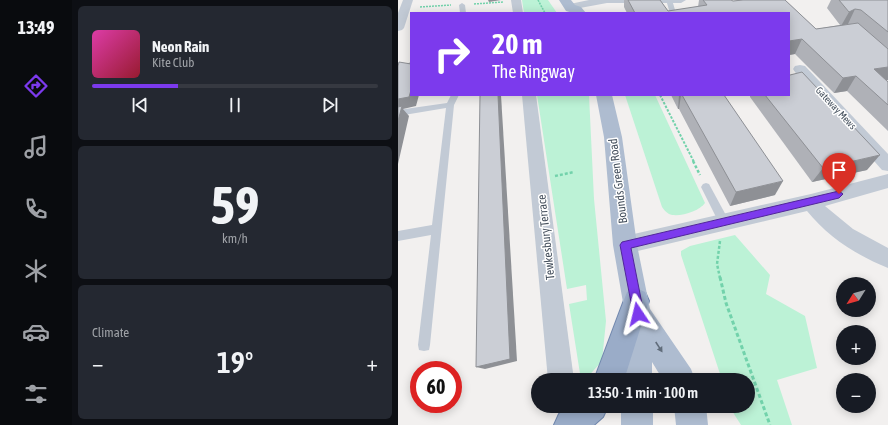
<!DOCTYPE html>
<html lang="en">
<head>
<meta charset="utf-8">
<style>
  body { margin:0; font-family:"Asap Condensed",sans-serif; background:#242831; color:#f1f3f6; height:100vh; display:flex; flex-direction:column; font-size:15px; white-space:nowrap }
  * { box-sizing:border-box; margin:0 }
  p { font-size:13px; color:#9ea1a6 }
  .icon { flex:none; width:22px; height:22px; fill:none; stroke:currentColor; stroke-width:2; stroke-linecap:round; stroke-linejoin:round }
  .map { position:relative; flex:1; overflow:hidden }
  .sheet { display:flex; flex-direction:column; gap:6px; padding:6px; background:#0d0f14; width:326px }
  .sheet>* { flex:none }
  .banner { position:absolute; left:12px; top:12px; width:380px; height:84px; border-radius:0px; box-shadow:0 2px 10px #0003; background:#7c3aed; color:#fff; overflow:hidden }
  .needle { width:26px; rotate:233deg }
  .tools { position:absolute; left:438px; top:277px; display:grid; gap:8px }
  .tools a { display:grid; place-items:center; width:40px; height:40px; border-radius:50%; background:#171b24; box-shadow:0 2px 10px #0003; font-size:20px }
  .speed { position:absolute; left:12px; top:361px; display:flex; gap:8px; font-size:20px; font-weight:700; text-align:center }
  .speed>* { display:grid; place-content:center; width:52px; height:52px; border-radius:50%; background:#171b24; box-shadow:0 2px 10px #0003; line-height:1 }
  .speed .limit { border:6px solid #d22; background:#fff; color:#111 }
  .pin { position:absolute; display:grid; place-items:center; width:34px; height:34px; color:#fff; margin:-41px -17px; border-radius:50% 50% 50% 0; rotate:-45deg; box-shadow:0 0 4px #0007 }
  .pin .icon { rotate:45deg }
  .me { position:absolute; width:44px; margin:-22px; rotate:350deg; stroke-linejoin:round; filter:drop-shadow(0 0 3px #0008) }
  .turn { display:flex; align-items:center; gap:14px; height:84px; padding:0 16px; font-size:18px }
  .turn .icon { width:52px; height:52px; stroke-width:2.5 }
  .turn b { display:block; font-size:28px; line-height:34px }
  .big { font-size:30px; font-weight:600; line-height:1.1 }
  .sheet .tile { flex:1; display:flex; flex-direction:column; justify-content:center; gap:6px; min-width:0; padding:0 14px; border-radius:6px; background:#242831 }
  .sheet .dial { align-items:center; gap:0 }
  .dial b { font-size:52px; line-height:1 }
  .song { display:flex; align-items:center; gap:12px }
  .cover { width:48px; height:48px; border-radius:6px; background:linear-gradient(135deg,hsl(320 70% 55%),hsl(350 70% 35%)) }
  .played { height:4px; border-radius:2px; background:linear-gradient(90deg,#7c3aed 30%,#363941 30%) }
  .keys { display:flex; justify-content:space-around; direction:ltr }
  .heat { display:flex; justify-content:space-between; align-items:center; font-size:22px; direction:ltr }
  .trip { position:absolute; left:133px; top:373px; width:224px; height:40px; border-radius:20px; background:#171b24; box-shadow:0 2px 10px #0003; font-weight:600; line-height:40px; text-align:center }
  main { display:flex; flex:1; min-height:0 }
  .tab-bar { display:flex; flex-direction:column; width:72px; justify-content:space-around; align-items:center; background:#090b0e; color:#9ea1a6 }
  .tab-bar .icon { width:28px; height:28px }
  .tab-bar .selected { color:#7c3aed }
  .tab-bar b { font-size:18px; color:#f1f3f6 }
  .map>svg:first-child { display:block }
  .green { fill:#bcf2d6 }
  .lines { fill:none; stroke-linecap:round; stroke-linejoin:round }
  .trunk-casing { stroke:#7087ad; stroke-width:2 }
  .path-far3 { stroke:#72d2ab; stroke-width:1.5; stroke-dasharray:2 1; stroke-linecap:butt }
  .path-far2 { stroke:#72d2ab; stroke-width:2; stroke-dasharray:2.5 1.5; stroke-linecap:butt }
  .path-far1 { stroke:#72d2ab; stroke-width:2.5; stroke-dasharray:3 2; stroke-linecap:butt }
  .path { stroke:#72d2ab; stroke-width:3; stroke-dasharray:4 2.5; stroke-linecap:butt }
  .service { fill:#c2cad5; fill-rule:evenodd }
  .minor { fill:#c2cad5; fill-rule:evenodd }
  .primary { fill:#aebcd0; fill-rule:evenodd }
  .trunk { fill:#9aacc8; fill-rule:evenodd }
  .rail { stroke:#b1b4ba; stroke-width:2 }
  .wall { fill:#afb1b7 }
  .shaded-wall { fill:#8e9095 }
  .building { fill:#cbced5; stroke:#8e9095 }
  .oneway { fill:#606c7a }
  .route { fill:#7c3aed; stroke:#51269a }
  .labels { text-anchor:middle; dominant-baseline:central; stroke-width:3; stroke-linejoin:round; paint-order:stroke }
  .far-street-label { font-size:10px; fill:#46515e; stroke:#fff }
  .street-label { font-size:12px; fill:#46515e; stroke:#fff }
</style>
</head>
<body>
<main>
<nav class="tab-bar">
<b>13:49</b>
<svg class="icon selected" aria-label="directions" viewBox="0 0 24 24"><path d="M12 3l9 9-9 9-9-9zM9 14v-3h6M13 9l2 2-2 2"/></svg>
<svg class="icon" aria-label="music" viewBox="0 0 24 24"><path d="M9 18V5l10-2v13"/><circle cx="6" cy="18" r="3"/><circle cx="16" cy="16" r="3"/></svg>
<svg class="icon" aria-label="phone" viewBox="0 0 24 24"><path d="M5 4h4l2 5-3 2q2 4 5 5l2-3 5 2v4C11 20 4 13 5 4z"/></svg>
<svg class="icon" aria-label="climate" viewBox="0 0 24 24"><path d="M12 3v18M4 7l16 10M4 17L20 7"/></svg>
<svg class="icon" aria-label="car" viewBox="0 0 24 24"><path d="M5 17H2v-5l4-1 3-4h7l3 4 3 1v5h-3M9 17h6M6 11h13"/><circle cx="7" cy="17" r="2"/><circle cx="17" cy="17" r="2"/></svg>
<svg class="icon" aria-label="filters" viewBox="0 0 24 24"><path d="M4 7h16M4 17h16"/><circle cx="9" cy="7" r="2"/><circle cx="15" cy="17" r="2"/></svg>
</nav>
<section class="sheet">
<div class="tile">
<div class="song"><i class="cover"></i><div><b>Neon Rain</b><p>Kite Club</p></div></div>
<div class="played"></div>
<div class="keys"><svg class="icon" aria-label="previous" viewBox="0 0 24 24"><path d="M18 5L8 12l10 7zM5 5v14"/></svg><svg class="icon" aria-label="pause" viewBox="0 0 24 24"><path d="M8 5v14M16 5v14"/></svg><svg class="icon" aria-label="next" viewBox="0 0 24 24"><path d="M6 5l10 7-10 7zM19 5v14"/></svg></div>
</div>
<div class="tile dial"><b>59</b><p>km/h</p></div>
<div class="tile"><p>Climate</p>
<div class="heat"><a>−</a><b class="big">19°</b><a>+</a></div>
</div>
</section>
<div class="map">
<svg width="490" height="425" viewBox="0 0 490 425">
  <rect width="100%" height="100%" fill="#f2f0ef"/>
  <g class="green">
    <polygon points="124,0 150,0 159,13 126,13"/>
    <polygon points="139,95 191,95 196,199 208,321 204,361 187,380 183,380 171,304 189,300 188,285 169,289"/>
    <path d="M 227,95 L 257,95 L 307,203 C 302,211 280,218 271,214 C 268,212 266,210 264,207 Z"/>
    <polygon points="337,235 372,275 368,294 407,316 419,368 379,380 394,425 343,425 336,414 333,406 350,406 350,380 324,380 283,255 283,251 292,246"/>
  </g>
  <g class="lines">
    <defs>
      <g id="trunk">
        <polygon points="238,288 247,292 251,301 226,380 196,380 229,292"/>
        <polygon points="170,406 210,406 205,417 196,425 156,425 161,414"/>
      </g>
    </defs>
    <use href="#trunk" class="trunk-casing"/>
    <g class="path-far3">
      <polyline points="140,0 147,13"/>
      <polyline points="76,4 105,2"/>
      <polyline points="22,7 53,5"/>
    </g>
    <polyline class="path-far2" points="262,95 296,162"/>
    <g class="path-far1">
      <polyline points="295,161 302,175"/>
      <polyline points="157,176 176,172"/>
      <polyline points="322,241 319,264 322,278"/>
    </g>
    <polyline class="path" points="322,277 328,303 372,425"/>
    <g class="service">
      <polygon points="268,0 274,0 278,13 272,13"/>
      <polygon points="64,3 67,5 68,13 62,13 61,5"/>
      <polygon points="53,95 61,95 56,105 32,345 31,350 26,351 21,350 20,345 33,235 0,241 0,231 34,225 48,108 0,116 0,110 49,103"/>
      <polygon points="308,183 311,184 330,219 331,222 330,225 326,226 322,225 303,187 305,184"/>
    </g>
    <g class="minor">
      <polygon points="5,0 15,0 6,28 4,30 0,31 0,13"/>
      <polygon points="113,0 123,0 125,13 115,13"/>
      <polygon points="191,0 288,0 283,3 209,3 171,10 166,7 167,5"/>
      <polygon points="402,65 407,66 490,154 490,171 484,170 397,72 395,69 397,66"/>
      <polygon points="124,95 138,95 176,380 150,380"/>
      <path d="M 490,174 L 490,188 L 427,206 L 455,229 L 490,248 L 490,268 C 458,255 430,237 409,211 L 227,254 L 220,251 L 217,245 L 220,239 L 227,236 L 413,194 Z"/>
    </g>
    <g class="primary">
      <polygon points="161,0 173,0 177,5 183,7 188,13 175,13 168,11"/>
      <polygon points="198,95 214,95 224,137 239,245 252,309 293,369 297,380 265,380 254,362 254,380 224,380 227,314 215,245 206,137"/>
      <rect x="223" y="406" width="32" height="19"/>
      <polygon points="276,406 308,406 310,425 278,425"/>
    </g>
    <use href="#trunk" class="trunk"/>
    <polyline class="rail" points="0,70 13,63"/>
  </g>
  <g class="wall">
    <polygon points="226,0 262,0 270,11 300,7 301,0 333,0 335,1 345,0 387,0 418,29 442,25 429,8 433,0 490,0 490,80 489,80 490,82 490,131 449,91 436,93 397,54 391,55 391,13 229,13 226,7"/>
    <polygon points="273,95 326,95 377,195 332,206 281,109 280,109"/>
    <polygon points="352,95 391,95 469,170 414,182 352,97"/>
  </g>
  <g class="shaded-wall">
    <polygon points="90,0 103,0 91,2"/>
    <polygon points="457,9 450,24 443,26 451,12"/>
    <polygon points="404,39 397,54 391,55 391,41"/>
    <polygon points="490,67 490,80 468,84 476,69"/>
    <polygon points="458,76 449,91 436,93 445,78"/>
    <polygon points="13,90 13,95 21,95 18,106 5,109 11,116 0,164 0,99"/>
    <polygon points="100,95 103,95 119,361 87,369 78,367"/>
    <polygon points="281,95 283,95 281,109 280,109"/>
    <polygon points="482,155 469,170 414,182 425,168"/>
    <polygon points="385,181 377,195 332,206 338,192"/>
  </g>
  <g class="building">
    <polygon points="230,0 262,0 270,11 309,5 305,0 333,0 335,1 345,0 387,0 418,29 460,23 490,49 490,67 476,69 490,82 490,105 458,76 445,78 404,39 391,41 391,13 237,13"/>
    <polygon points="441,0 490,0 490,32 463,10 457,9 451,12"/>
    <polygon points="1,62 13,64 13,90 11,97 0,99 0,66"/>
    <polygon points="404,72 482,155 425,168 367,95 391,95 391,74 392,75"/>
    <polygon points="82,95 100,95 112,359 78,367"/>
    <polygon points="284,95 326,95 385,181 338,192"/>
    <polygon points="4,106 0,121 0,107"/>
  </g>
  <defs><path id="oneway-solid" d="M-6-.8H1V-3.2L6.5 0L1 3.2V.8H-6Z"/></defs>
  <use class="oneway" href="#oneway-solid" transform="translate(261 347) rotate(57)"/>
  <polygon class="route" points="441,191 445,194 441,198 233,248 246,314 244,318 240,320 236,318 222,245 224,242"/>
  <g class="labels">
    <g class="far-street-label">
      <text transform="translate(438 108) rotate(47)">Gateway Mews</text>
    </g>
    <g class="street-label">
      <text transform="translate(220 181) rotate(-97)">Bounds Green Road</text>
      <text transform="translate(148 237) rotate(-96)">Tewkesbury Terrace</text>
    </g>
  </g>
</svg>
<div class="tools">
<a><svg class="needle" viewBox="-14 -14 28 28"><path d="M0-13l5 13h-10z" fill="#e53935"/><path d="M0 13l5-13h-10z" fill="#9ea1a6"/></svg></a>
<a>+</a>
<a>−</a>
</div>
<div class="speed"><div class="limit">60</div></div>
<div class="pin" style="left:441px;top:194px;background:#d93025"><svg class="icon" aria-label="arrive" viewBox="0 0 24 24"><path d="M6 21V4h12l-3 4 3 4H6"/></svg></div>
<svg class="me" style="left:240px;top:314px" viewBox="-20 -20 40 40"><path d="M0-17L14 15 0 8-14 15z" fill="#7c3aed" stroke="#fff" stroke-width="4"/></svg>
<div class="trip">13:50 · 1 min · 100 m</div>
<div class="banner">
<div class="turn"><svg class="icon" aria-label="right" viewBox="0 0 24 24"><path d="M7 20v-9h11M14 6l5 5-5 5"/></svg><div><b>20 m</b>The Ringway</div></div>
</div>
</div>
</main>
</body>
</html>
